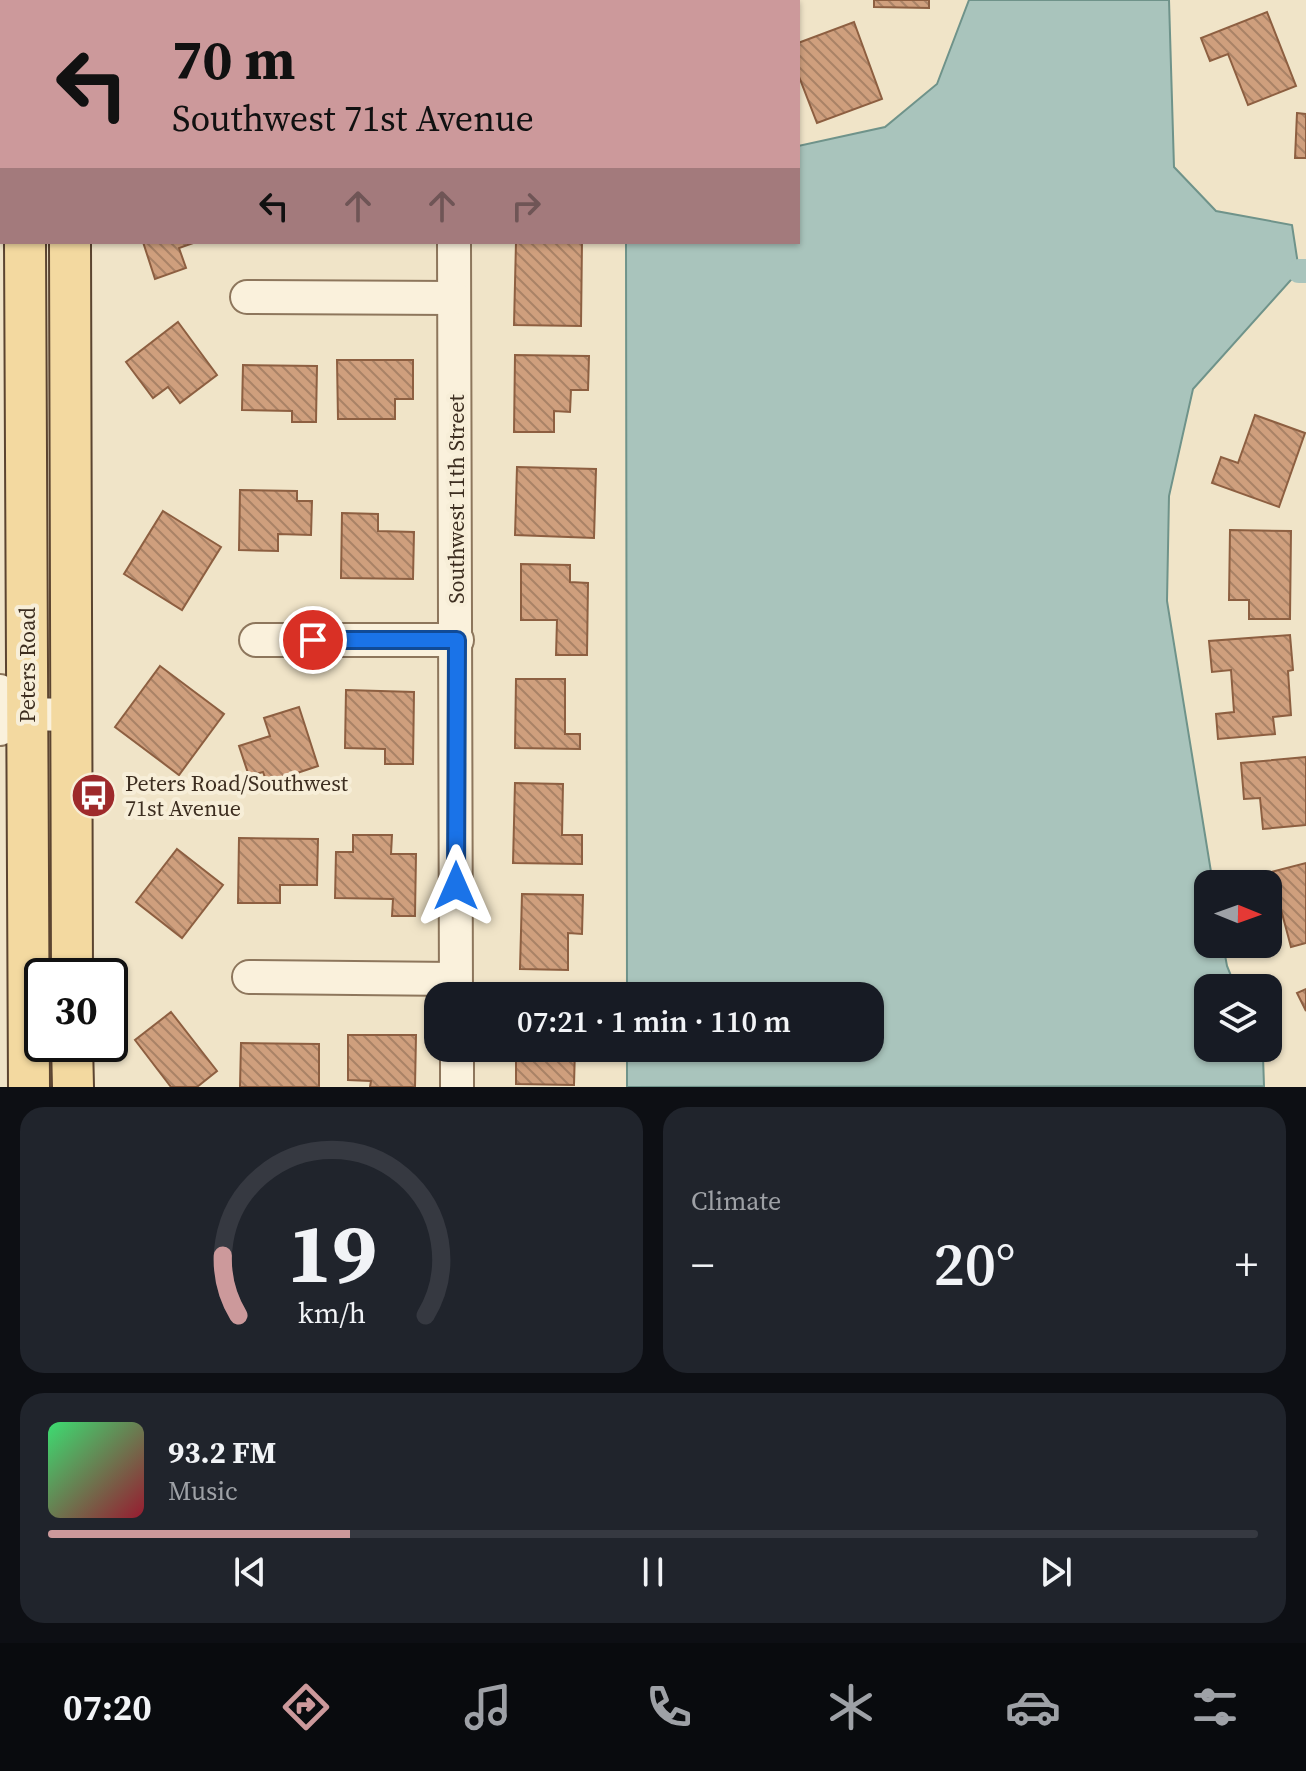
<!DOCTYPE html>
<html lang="en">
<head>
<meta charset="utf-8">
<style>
  body { margin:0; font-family:"Source Serif 4",serif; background:#20242c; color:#f1f3f6; height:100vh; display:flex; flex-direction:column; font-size:30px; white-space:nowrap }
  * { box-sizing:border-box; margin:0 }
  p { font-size:26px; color:#9ea1a6 }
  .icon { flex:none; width:44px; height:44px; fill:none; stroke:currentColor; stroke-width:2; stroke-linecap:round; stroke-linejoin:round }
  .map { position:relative; height:1087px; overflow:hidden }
  .panel { display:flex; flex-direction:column; gap:20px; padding:20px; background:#0d0f14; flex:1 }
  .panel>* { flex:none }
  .hud { position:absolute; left:0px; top:0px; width:800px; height:244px; box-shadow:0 2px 6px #0004; background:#cc999b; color:#111; overflow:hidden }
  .needle { width:52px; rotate:91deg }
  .fabs { position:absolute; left:1194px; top:870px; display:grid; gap:16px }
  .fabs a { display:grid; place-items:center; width:88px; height:88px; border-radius:16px; background:#171b24; box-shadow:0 2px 6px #0004; font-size:40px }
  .speed { position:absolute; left:24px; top:958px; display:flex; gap:16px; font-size:40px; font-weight:700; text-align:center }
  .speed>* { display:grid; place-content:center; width:104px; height:104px; border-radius:50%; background:#171b24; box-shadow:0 2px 6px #0004; line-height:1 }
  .speed .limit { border:4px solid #111; border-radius:12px; background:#fff; color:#111 }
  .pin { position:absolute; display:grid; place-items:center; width:68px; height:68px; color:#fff; margin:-34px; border:4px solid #fff; border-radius:50%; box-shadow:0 2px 8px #0007 }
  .me { position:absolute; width:88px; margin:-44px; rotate:0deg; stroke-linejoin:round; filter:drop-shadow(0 0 6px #0008) }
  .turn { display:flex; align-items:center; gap:28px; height:168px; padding:0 40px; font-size:36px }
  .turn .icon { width:104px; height:104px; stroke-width:2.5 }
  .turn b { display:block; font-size:56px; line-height:68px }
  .lanes { display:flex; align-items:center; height:76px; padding:0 40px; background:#0003; justify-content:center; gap:40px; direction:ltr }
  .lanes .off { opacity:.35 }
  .big { font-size:60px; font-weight:600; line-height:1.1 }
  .panel .tile { flex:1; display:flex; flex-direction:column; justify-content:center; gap:12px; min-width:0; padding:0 28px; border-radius:24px; background:#20242c }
  .panel .dial { align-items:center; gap:0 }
  .dial svg { height:208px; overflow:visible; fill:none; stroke:#363941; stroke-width:7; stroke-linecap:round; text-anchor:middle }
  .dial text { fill:#f1f3f6; stroke:none }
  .song { display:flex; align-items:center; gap:24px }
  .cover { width:96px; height:96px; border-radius:12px; background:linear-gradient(135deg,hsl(140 70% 55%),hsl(350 70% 35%)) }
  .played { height:8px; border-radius:4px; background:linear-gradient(90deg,#cc999b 25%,#363941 25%) }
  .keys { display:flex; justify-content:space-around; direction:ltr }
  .heat { display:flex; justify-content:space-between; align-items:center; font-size:44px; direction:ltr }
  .panel .tiles { flex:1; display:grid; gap:20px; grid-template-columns:1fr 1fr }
  .tile:last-child { grid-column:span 2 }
  .trip { position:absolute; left:424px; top:982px; width:460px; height:80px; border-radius:24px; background:#171b24; box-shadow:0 2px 6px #0004; font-weight:600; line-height:80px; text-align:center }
  .menu { display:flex; height:128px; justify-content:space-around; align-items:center; background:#090b0e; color:#9ea1a6 }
  .menu .icon { width:56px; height:56px }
  .menu .current { color:#cc999b }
  .menu b { font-size:36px; color:#f1f3f6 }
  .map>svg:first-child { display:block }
  .water { fill:#a9c4bc; stroke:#6f938a; stroke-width:2 }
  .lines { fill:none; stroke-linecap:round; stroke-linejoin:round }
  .canal { stroke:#a9c4bc; stroke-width:24 }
  .building { fill:url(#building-back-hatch); stroke:#8d5f41; stroke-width:2 }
  .minor-casing { stroke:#8d765c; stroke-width:36 }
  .major-casing { stroke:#5b4430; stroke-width:44 }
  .minor { stroke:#faf1dc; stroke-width:32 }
  .major { stroke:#f3d9a0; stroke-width:40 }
  .route-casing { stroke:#114b97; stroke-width:20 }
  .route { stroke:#1a73e8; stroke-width:14 }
  .labels { text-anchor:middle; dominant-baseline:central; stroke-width:8; stroke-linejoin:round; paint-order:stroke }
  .street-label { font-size:22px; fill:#3d2e20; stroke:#f7eed8 }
  .poi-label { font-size:22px; fill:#3d2e20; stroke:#f7eed8; text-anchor:start }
</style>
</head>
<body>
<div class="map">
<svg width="1306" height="1087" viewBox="0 0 1306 1087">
  <defs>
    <pattern id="building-back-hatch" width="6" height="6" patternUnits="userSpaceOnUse" patternTransform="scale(2)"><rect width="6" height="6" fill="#cf9f7d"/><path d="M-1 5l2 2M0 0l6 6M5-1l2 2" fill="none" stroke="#a98266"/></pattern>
  </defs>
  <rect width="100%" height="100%" fill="#f0e4c8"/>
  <polygon class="water" points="969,0 1169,0 1174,167 1216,211 1292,225 1299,271 1193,389 1169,496 1167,601 1213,884 1208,884 1208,944 1223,944 1227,966 1236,988 1208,988 1208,1048 1260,1048 1263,1056 1264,1086 627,1087 627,1048 870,1048 870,996 627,996 626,242 798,242 798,146 885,127 937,84"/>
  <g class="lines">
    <polyline class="canal" points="1299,271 1306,271"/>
  </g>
  <g class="building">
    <polygon points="149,0 190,0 193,2 148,2"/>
    <polygon points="874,0 929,0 929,8 874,7"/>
    <polygon points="1267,12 1296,86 1248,105 1228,54 1210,61 1201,38"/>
    <polygon points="854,22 882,99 817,123 798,74 798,43"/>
    <polygon points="1297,113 1306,114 1306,158 1295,158"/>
    <polygon points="143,242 196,242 179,248 186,268 155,279"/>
    <polygon points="516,242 582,242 581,326 514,325"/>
    <polygon points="178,322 217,375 180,403 168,387 153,398 126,362"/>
    <polygon points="515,355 589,356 588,390 571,390 570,412 554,411 554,432 514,432"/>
    <polygon points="337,360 413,360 413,399 395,399 395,419 338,419"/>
    <polygon points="243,365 317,366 316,422 292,422 292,411 242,410"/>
    <polygon points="1255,415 1305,433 1279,507 1212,483 1221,457 1238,463"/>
    <polygon points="517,467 596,469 594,538 515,535"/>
    <polygon points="240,490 297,491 297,501 312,501 311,535 278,534 278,551 239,550"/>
    <polygon points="163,511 221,547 182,610 124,574"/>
    <polygon points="342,513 378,514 378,531 414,532 413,579 341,578"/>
    <polygon points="1230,530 1291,531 1290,619 1249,619 1249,600 1229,600"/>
    <polygon points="521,564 570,565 570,582 588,583 587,655 556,655 557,620 521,620"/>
    <polygon points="1290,635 1293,670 1288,671 1291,715 1273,717 1275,734 1218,739 1216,714 1234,712 1231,670 1212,672 1209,641"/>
    <polygon points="160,666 224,714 179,775 115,727"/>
    <polygon points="516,679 565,679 565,734 580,734 580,749 515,748"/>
    <polygon points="346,690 414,692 413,764 385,764 385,749 345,748"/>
    <polygon points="299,707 318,766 267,783 263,772 249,776 239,746 270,736 264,718"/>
    <polygon points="1306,757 1306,825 1263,829 1260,798 1244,799 1241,763"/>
    <polygon points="515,783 563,784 562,835 582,835 582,864 513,863"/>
    <polygon points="353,835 392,835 391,854 416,854 415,916 392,916 393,899 335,898 336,852 353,852"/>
    <polygon points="239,838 318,839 317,885 280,885 280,903 238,903"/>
    <polygon points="177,849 223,885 182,938 136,902"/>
    <polygon points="1306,863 1306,943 1291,947 1271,872"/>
    <polygon points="522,894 583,895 582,934 568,933 568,970 520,969"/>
    <polygon points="1306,989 1306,1011 1297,993"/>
    <polygon points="171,1012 217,1071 197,1087 171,1087 135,1040"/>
    <polygon points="348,1035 416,1035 415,1087 370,1087 371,1081 348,1080"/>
    <polygon points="241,1043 319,1044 319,1087 240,1087"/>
    <polygon points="516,1048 575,1048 574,1085 516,1084"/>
  </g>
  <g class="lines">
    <defs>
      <g id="minor">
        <polyline points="455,2 455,0"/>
        <polyline points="454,242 456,996"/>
        <polyline points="247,297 454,298"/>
        <polyline points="256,640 457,640"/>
        <polyline points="0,691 27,714"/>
        <polyline points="0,729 27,714 69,715"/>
        <polyline points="249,977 455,979"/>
        <polyline points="457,1048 457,1087"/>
      </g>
      <g id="major">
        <polyline points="24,0 24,2"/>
        <polyline points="70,2 70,0"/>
        <polyline points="25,242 29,1087"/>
        <polyline points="70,242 72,976"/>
        <polyline points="72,1044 73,1087"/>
      </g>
    </defs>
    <use href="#minor" class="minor-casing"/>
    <use href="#major" class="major-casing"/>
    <use href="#minor" class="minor"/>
    <use href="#major" class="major"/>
  </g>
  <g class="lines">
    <defs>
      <polyline id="route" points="313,640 457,640 456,886"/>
    </defs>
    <use href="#route" class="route-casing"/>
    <use href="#route" class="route"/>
  </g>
  <defs>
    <symbol id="bus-disc" viewBox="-11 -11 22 22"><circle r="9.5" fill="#9e2a2b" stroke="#f7eed8"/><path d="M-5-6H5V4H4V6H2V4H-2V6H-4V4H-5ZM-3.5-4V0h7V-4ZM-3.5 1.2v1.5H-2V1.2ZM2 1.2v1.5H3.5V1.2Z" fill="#fff"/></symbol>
  </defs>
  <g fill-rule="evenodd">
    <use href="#bus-disc" x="68" y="770" width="51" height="51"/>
  </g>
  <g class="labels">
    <g class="street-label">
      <text transform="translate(456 499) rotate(-90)">Southwest 11th Street</text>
      <text transform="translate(27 665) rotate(-90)">Peters Road</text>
    </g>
    <g class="poi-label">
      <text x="125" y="783">Peters Road/Southwest<tspan x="125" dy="25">71st Avenue</tspan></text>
    </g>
  </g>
</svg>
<div class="fabs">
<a><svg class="needle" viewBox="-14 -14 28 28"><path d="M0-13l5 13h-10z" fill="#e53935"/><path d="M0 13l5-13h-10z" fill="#9ea1a6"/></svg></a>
<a><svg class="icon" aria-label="layers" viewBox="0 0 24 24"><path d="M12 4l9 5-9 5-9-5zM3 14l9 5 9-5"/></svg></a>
</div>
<div class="speed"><div class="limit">30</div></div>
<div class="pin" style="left:313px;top:640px;background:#d93025"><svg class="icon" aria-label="arrive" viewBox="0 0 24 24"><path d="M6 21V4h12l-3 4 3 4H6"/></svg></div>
<svg class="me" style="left:456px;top:886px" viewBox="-20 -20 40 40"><path d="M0-17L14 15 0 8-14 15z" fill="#1a73e8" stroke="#fff" stroke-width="4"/></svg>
<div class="trip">07:21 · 1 min · 110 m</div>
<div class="hud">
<div class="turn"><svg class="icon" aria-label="left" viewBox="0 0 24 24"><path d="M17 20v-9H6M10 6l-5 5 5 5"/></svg><div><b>70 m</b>Southwest 71st Avenue</div></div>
<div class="lanes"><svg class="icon" aria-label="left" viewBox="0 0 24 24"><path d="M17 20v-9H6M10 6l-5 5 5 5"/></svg><svg class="icon off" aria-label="ahead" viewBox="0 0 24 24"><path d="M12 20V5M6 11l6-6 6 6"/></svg><svg class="icon off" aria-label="ahead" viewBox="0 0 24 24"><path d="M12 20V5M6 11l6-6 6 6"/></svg><svg class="icon off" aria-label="right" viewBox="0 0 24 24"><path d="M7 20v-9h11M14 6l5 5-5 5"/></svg></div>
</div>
</div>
<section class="panel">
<div class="tiles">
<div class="tile dial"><svg viewBox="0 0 100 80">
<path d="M14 69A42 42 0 1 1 86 69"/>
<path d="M14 69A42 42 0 0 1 8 46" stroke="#cc999b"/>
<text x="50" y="56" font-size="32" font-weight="700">19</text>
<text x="50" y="72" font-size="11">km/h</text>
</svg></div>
<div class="tile"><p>Climate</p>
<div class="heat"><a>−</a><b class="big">20°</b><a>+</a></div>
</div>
<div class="tile">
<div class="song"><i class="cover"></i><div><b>93.2 FM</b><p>Music</p></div></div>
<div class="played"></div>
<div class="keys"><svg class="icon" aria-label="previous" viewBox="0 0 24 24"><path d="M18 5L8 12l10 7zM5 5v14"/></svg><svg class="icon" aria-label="pause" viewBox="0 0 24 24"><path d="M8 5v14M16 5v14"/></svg><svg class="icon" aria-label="next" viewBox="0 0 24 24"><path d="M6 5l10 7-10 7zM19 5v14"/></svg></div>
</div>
</div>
</section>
<nav class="menu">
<b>07:20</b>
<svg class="icon current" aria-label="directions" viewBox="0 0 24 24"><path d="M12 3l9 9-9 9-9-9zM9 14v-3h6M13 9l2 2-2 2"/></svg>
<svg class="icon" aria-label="music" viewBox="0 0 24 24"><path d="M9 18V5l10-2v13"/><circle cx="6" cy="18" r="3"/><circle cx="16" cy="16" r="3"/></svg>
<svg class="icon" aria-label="phone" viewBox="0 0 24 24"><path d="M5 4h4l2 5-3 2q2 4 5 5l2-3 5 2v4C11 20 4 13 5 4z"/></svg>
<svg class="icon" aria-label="climate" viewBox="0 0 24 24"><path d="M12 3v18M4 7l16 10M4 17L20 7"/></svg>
<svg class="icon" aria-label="car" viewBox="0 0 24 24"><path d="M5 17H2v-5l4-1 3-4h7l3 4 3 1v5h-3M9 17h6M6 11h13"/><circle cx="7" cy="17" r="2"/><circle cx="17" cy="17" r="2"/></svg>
<svg class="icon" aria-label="filters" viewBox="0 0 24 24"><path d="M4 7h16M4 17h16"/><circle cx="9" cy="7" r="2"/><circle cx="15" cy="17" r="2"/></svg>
</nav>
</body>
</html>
